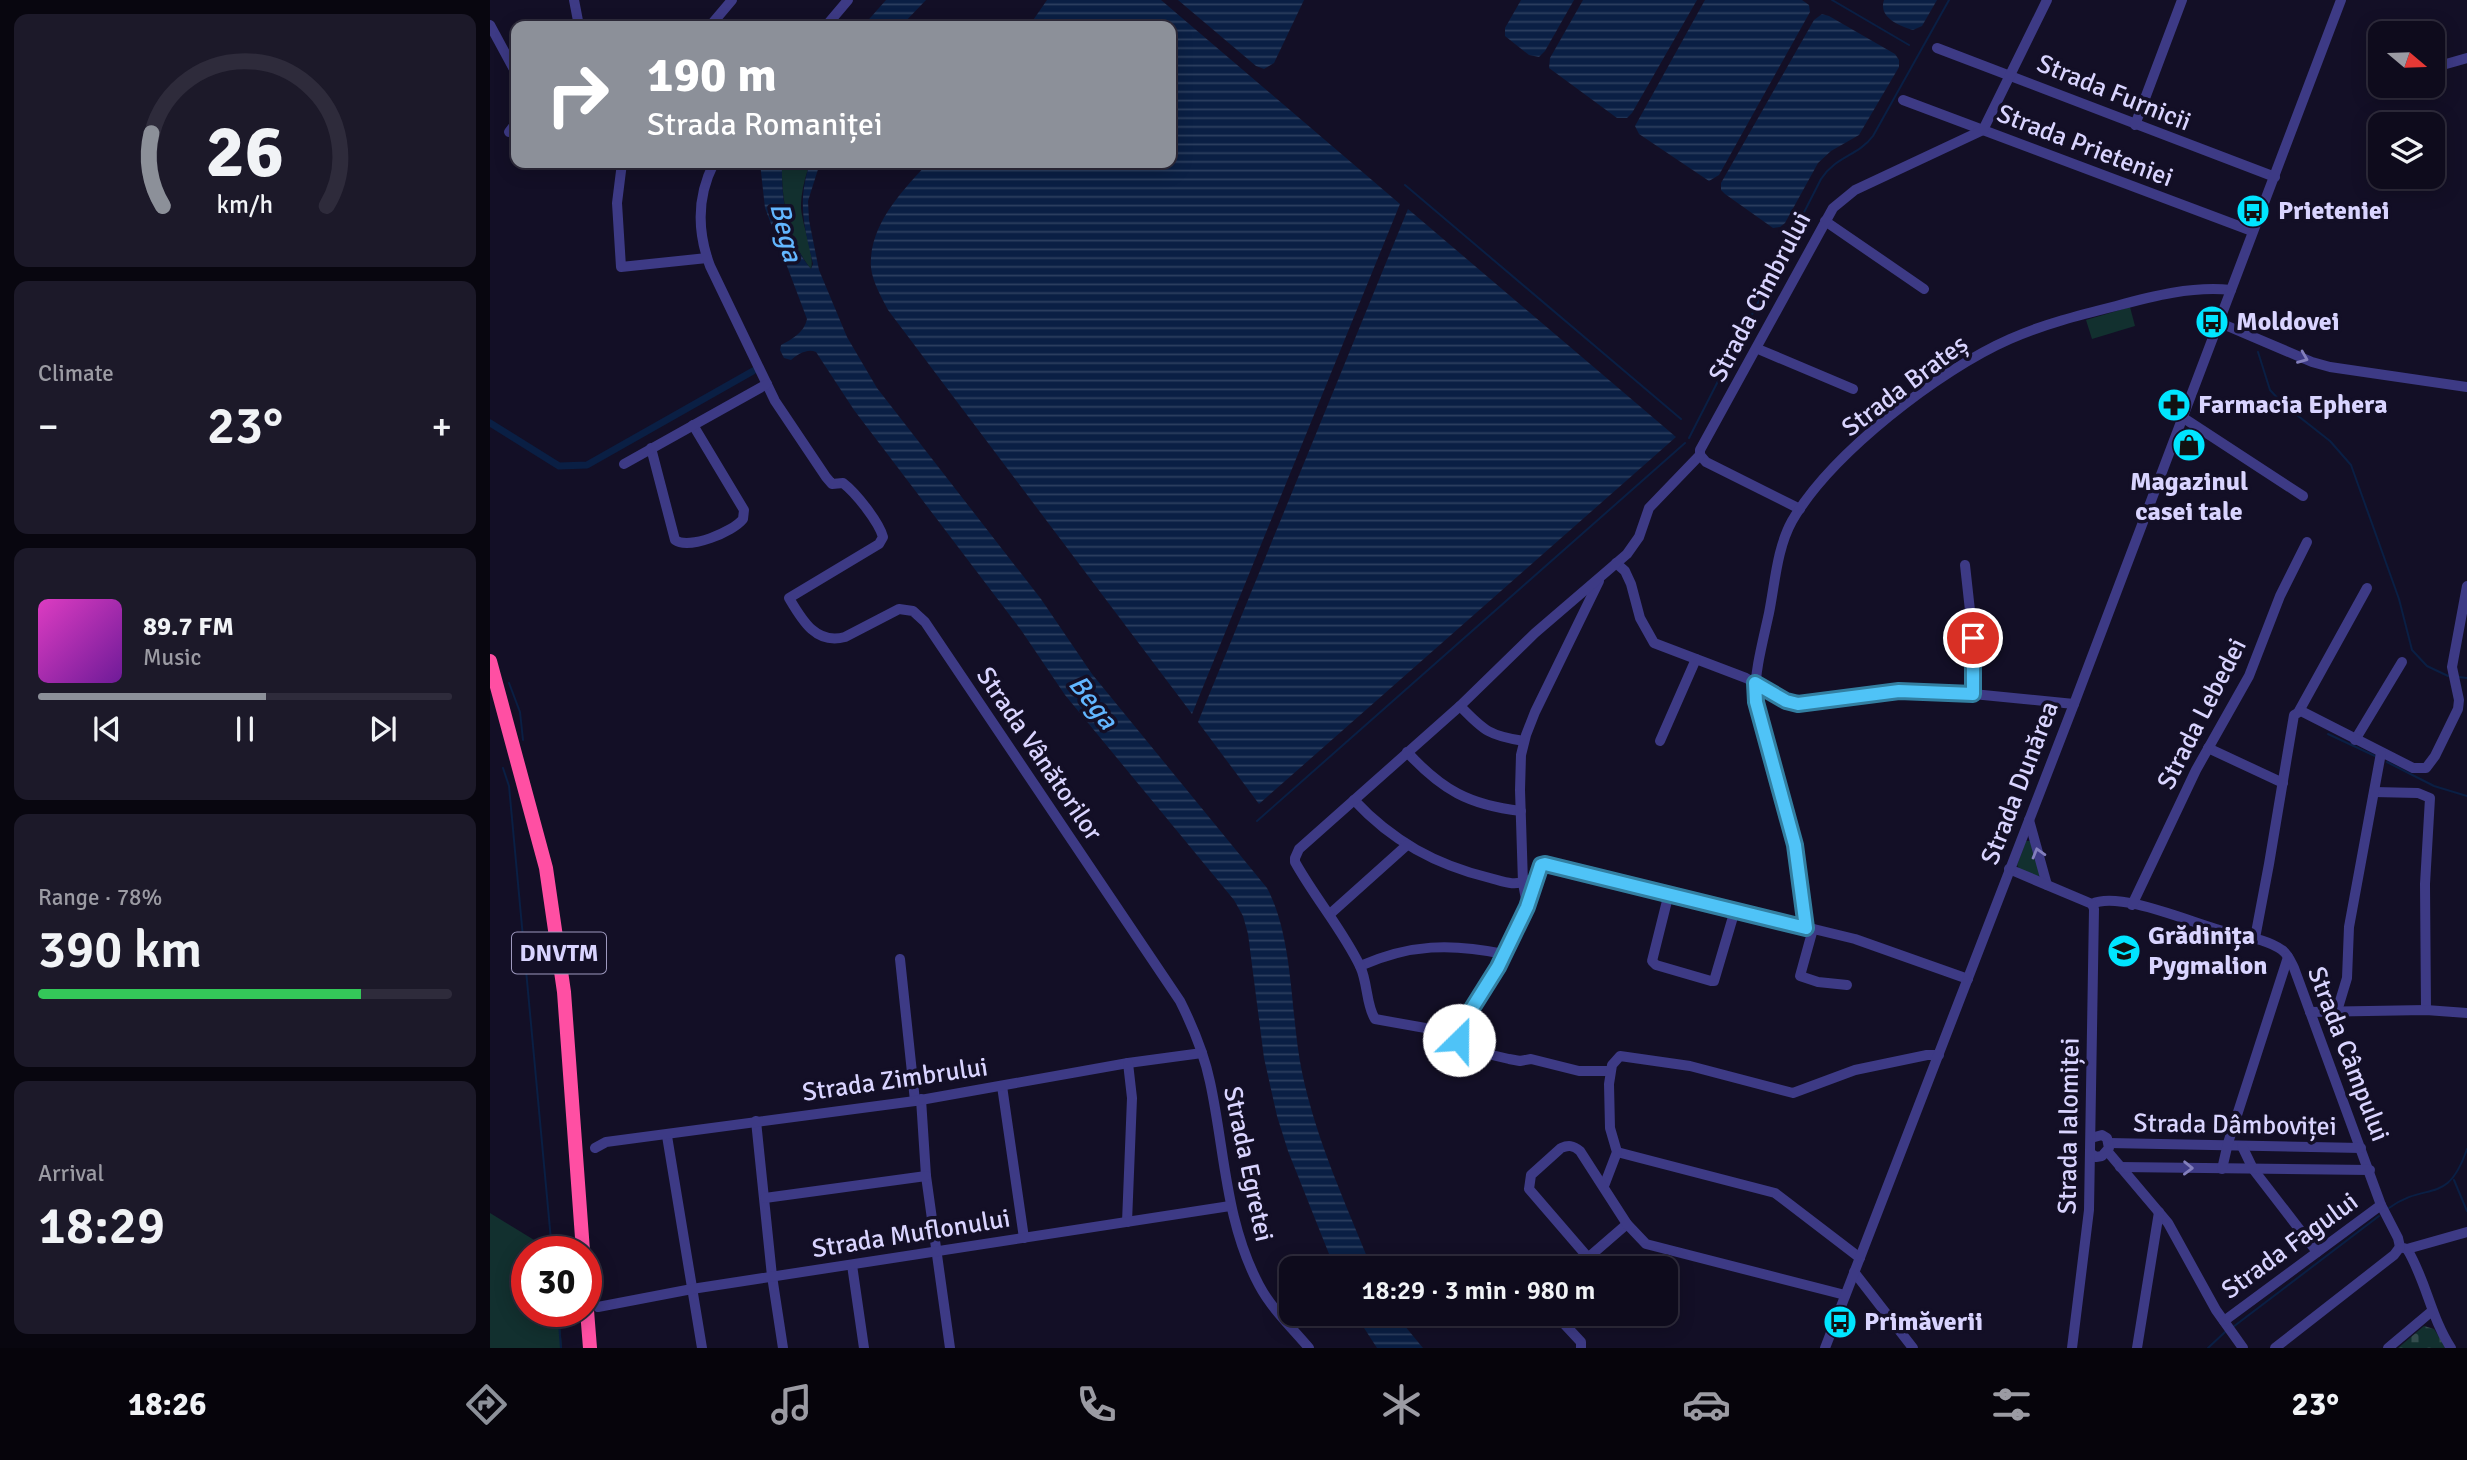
<!DOCTYPE html>
<html lang="en">
<head>
<meta charset="utf-8">
<style>
  body { margin:0; font-family:Signika,sans-serif; background:#1c1929; color:#f1f3f6; height:100vh; display:flex; flex-direction:column; font-size:26px; white-space:nowrap }
  * { box-sizing:border-box; margin:0 }
  p { font-size:23px; color:#9b9ba3 }
  .icon { flex:none; width:38px; height:38px; fill:none; stroke:currentColor; stroke-width:2; stroke-linecap:round; stroke-linejoin:round }
  .map { position:relative; flex:1; overflow:hidden }
  .sheet { display:flex; flex-direction:column; gap:14px; padding:14px; background:#08060f; width:490px }
  .sheet>* { flex:none }
  .top-card { position:absolute; left:21px; top:21px; width:665px; height:147px; border-radius:14px; box-shadow:0 4px 18px #0003,0 0 0 2px #2e2b3b; background:#8c9099; color:#fff; overflow:hidden }
  .needle { width:46px; rotate:109deg }
  .buttons { position:absolute; left:1878px; top:21px; display:grid; gap:14px }
  .buttons a { display:grid; place-items:center; width:77px; height:77px; border-radius:14px; background:#0e0b1c; box-shadow:0 4px 18px #0003,0 0 0 2px #2e2b3b; font-size:35px }
  .speed { position:absolute; left:21px; top:1236px; display:flex; gap:14px; font-size:35px; font-weight:700; text-align:center }
  .speed>* { display:grid; place-content:center; width:91px; height:91px; border-radius:50%; background:#0e0b1c; box-shadow:0 4px 18px #0003,0 0 0 2px #2e2b3b; line-height:1 }
  .speed .limit { border:10px solid #d22; background:#fff; color:#111 }
  .pin { position:absolute; display:grid; place-items:center; width:60px; height:60px; color:#fff; margin:-30px; border:4px solid #fff; border-radius:50%; box-shadow:0 2px 7px #0007 }
  .me { position:absolute; width:77px; margin:-38px; rotate:23deg; stroke-linejoin:round; filter:drop-shadow(0 0 5px #0008) }
  .turn { display:flex; align-items:center; gap:24px; height:147px; padding:0 21px; font-size:32px }
  .turn .icon { width:91px; height:91px; stroke-width:2.5 }
  .turn b { display:block; font-size:49px; line-height:60px }
  .big { font-size:52px; font-weight:600; line-height:1.1 }
  .sheet .tile { flex:1; display:flex; flex-direction:column; justify-content:center; gap:10px; min-width:0; padding:0 24px; border-radius:14px; background:#1c1929 }
  .sheet .dial { align-items:center; gap:0 }
  .dial svg { height:182px; overflow:visible; fill:none; stroke:#2e2b3b; stroke-width:7; stroke-linecap:round; text-anchor:middle }
  .dial text { fill:#f1f3f6; stroke:none }
  .song { display:flex; align-items:center; gap:21px }
  .cover { width:84px; height:84px; border-radius:10px; background:linear-gradient(135deg,hsl(310 70% 55%),hsl(280 70% 35%)) }
  .played { height:7px; border-radius:4px; background:linear-gradient(90deg,#8c9099 55%,#2e2b3b 55%) }
  .keys { display:flex; justify-content:space-around; direction:ltr }
  .heat { display:flex; justify-content:space-between; align-items:center; font-size:38px; direction:ltr }
  .charge { height:10px; border-radius:5px; background:linear-gradient(90deg,#34c759 78%,#2e2b3b 0) }
  .trip { position:absolute; left:789px; top:1256px; width:399px; height:70px; border-radius:14px; background:#0e0b1c; box-shadow:0 4px 18px #0003,0 0 0 2px #2e2b3b; font-weight:600; line-height:70px; text-align:center }
  .menu { display:flex; height:112px; justify-content:space-around; align-items:center; background:#06040b; color:#9b9ba3 }
  .menu .icon { width:49px; height:49px }
  .menu .current { color:#8c9099 }
  .menu b { font-size:32px; color:#f1f3f6 }
  main { display:flex; flex:1; min-height:0 }
  .map>svg:first-child { display:block }
  .green { fill:#12302f }
  .cemetery { fill:url(#cemetery-stones) }
  .water { fill:url(#water-rules) }
  .lines { fill:none; stroke-linecap:round; stroke-linejoin:round }
  .stream { stroke:#0a1f44; stroke-width:2 }
  .canal { stroke:#0a1f44; stroke-width:7 }
  .minor { stroke:#3d3a85; stroke-width:10 }
  .highway { stroke:#ff4fa3; stroke-width:14 }
  .oneway { stroke:#837fbc }
  .route-casing { stroke:#337fa1; stroke-width:18 }
  .route { stroke:#4fc3f7; stroke-width:12 }
  .labels { text-anchor:middle; dominant-baseline:central; stroke-width:7; stroke-linejoin:round; paint-order:stroke }
  .shield { fill:#130f26; stroke:#9e99be; stroke-width:2 }
  .shield-label { font-size:24px; font-weight:bold; fill:#d9d4ff }
  .street-label { font-size:26px; fill:#d9d4ff; stroke:#130f26 }
  .poi-label { font-size:26px; font-weight:bold; fill:#d9d4ff; stroke:#130f26; text-anchor:start }
  .water-label { font-size:28px; font-style:italic; fill:#62b6ff; stroke:#130f26 }
</style>
</head>
<body>
<main>
<section class="sheet">
<div class="tile dial"><svg viewBox="0 0 100 80">
<path d="M14 69A42 42 0 1 1 86 69"/>
<path d="M14 69A42 42 0 0 1 9 37" stroke="#8c9099"/>
<text x="50" y="56" font-size="32" font-weight="700">26</text>
<text x="50" y="72" font-size="11">km/h</text>
</svg></div>
<div class="tile"><p>Climate</p>
<div class="heat"><a>−</a><b class="big">23°</b><a>+</a></div>
</div>
<div class="tile">
<div class="song"><i class="cover"></i><div><b>89.7 FM</b><p>Music</p></div></div>
<div class="played"></div>
<div class="keys"><svg class="icon" aria-label="previous" viewBox="0 0 24 24"><path d="M18 5L8 12l10 7zM5 5v14"/></svg><svg class="icon" aria-label="pause" viewBox="0 0 24 24"><path d="M8 5v14M16 5v14"/></svg><svg class="icon" aria-label="next" viewBox="0 0 24 24"><path d="M6 5l10 7-10 7zM19 5v14"/></svg></div>
</div>
<div class="tile"><p>Range · 78%</p><b class="big">390 km</b><div class="charge"></div></div>
<div class="tile"><p>Arrival</p><b class="big">18:29</b></div>
</section>
<div class="map">
<svg width="1977" height="1348" viewBox="0 0 1977 1348">
  <defs>
    <pattern id="cemetery-stones" width="16" height="16" patternUnits="userSpaceOnUse" patternTransform="scale(1.75)"><rect width="16" height="16" fill="#12302f"/><path d="M2 7V4a2 2 0 0 1 4 0v3zM10 15v-3a2 2 0 0 1 4 0v3z" fill="#344d4e"/></pattern>
    <pattern id="water-rules" width="6" height="5" patternUnits="userSpaceOnUse" patternTransform="scale(1.75)"><rect width="6" height="5" fill="#0a1f44"/><path d="M0 2.5h6" fill="none" stroke="#2d3f60"/></pattern>
  </defs>
  <rect width="100%" height="100%" fill="#130f26"/>
  <g class="green">
    <path d="M 292,163 L 320,163 C 315,178 311,192 311,208 C 312,224 325,257 321,269 C 298,241 291,198 292,163 Z"/>
    <polygon points="1640,307 1645,326 1602,339 1596,320"/>
    <polygon points="1536,841 1541,841 1550,876 1548,877 1531,872 1527,865"/>
    <polygon points="0,1213 54,1246 56,1251 37,1251 37,1311 69,1311 72,1348 0,1348"/>
  </g>
  <polygon class="cemetery" points="1934,1326 1944,1329 1956,1348 1908,1348"/>
  <g class="water">
    <polygon points="396,0 436,0 411,26 373,26"/>
    <path d="M 557,0 L 671,0 L 910,204 L 702,714 L 398,310 C 391,296 383,283 381,268 C 378,226 412,191 438,163 L 681,163 L 681,26 L 539,26 Z"/>
    <polygon points="688,0 814,0 784,63 774,69 766,66"/>
    <polygon points="1031,0 1084,0 1055,51 1049,57 1039,55 1015,36 1015,28"/>
    <polygon points="1093,0 1207,0 1142,113 1137,118 1127,118 1059,68 1060,58"/>
    <polygon points="1215,0 1312,0 1319,5 1320,12 1229,175 1219,181 1149,134 1145,126"/>
    <path d="M 1394,0 L 1447,0 L 1432,26 L 1423,30 C 1409,26 1388,17 1394,0 Z"/>
    <polygon points="1332,14 1339,16 1405,54 1409,60 1409,67 1369,135 1341,151 1328,163 1295,223 1290,227 1283,228 1235,194 1231,190 1231,183 1324,20"/>
    <path d="M 270,163 L 292,163 C 291,198 297,241 321,269 L 323,264 C 314,225 307,202 320,163 L 330,163 L 318,201 L 319,220 L 329,270 L 357,337 L 387,388 L 551,599 L 602,674 L 777,888 C 804,938 800,1015 812,1072 C 826,1140 856,1204 882,1269 L 845,1269 L 798,1151 L 787,1116 L 774,1058 L 758,934 L 753,916 L 744,900 L 575,695 L 531,630 L 364,410 L 326,352 C 317,348 307,355 301,360 L 294,358 L 290,350 L 291,345 C 302,339 314,333 317,319 L 275,208 Z"/>
    <polygon points="918,209 1186,437 769,804 708,722"/>
    <polygon points="865,1314 905,1314 933,1348 887,1348"/>
  </g>
  <g class="lines">
    <g class="stream">
      <polyline points="1342,0 1419,45"/>
      <polyline points="915,185 1191,419"/>
      <polyline points="1768,352 1780,390 1793,404 1840,441 1861,465 1909,599 1922,650 1937,666 1958,676"/>
      <path d="M 1199,438 L 1331,179 C 1346,156 1368,156 1383,136 L 1459,0"/>
      <polyline points="1969,677 1977,678"/>
      <polyline points="19,683 30,712 33,740"/>
      <polyline points="1838,734 1885,756"/>
      <polyline points="1897,762 1944,786 1977,796"/>
      <polyline points="13,768 19,786 62,1251"/>
      <polyline points="767,821 1195,443"/>
      <polyline points="1964,1180 1977,1211"/>
      <path d="M 1899,1208 C 1938,1180 1957,1207 1977,1149"/>
      <polyline points="68,1311 71,1348"/>
      <polyline points="1743,1327 1889,1216"/>
      <polyline points="1718,1348 1735,1332"/>
    </g>
    <polyline class="canal" points="0,423 69,466 97,465 263,371"/>
    <g class="minor">
      <polyline points="84,0 89,26"/>
      <polyline points="0,25 26,73"/>
      <polyline points="220,26 242,0"/>
      <polyline points="336,26 358,0"/>
      <polyline points="1447,48 1785,177"/>
      <polyline points="1942,68 1977,58"/>
      <polyline points="1413,100 1762,231"/>
      <polyline points="1645,125 1692,0"/>
      <polyline points="19,132 26,123"/>
      <polyline points="132,163 127,203 131,267 217,258"/>
      <path d="M 224,163 C 207,196 207,231 220,266 L 285,401 L 336,477 L 342,484 L 353,483 C 366,493 389,522 393,537 L 389,544 L 299,598 C 312,620 326,645 355,637 L 409,609 L 423,611 L 435,622 L 690,1001 C 703,1027 714,1053 720,1082 C 735,1151 735,1221 769,1285 C 781,1308 802,1328 819,1348"/>
      <polyline points="1335,221 1434,289"/>
      <polyline points="1728,322 1822,362 1840,367 1977,387"/>
      <polyline points="1268,349 1363,389"/>
      <polyline points="1692,417 1813,496"/>
      <path d="M 161,448 L 185,540 C 199,550 243,532 253,519 L 254,510 L 203,425"/>
      <polyline points="134,464 277,384"/>
      <polyline points="1310,509 1216,462 1210,455 1210,450 1343,208 1365,190 1493,130 1557,0"/>
      <polyline points="1126,563 1135,571 1141,584 1150,618 1164,643 1256,678 1299,702 1317,704 1409,691 1483,694 1584,704"/>
      <polyline points="1475,565 1483,638 1483,694"/>
      <path d="M 970,706 C 994,731 1000,736 1034,741"/>
      <polyline points="1809,711 1877,588"/>
      <polyline points="1865,740 1912,662"/>
      <polyline points="1170,741 1206,659"/>
      <polyline points="1718,748 1793,783"/>
      <path d="M 917,752 C 952,790 979,805 1031,811"/>
      <polyline points="1884,792 1928,793 1940,798 1935,884 1936,1010"/>
      <path d="M 864,800 C 902,841 946,865 1000,878 C 1012,881 1025,887 1037,880"/>
      <polyline points="1539,820 1557,885"/>
      <path d="M 1519,869 L 1602,904 C 1628,891 1698,921 1726,929 C 1747,936 1774,937 1792,950 C 1798,954 1801,962 1804,968 L 1891,1205 L 1908,1238 L 1910,1247 L 1917,1249 C 1936,1280 1941,1318 1961,1348"/>
      <polyline points="1179,893 1162,961 1166,965 1221,981 1224,981 1245,910"/>
      <polyline points="1037,905 1033,883 1030,790 1031,755 1036,735 1045,712 1109,581"/>
      <polyline points="1642,905 1706,770 1759,676 1790,596 1817,542"/>
      <polyline points="840,914 917,845"/>
      <path d="M 1316,928 L 1305,845 L 1265,697 C 1265,669 1273,641 1279,613 C 1285,583 1287,548 1302,521 C 1341,454 1449,370 1520,339 C 1554,324 1590,315 1626,306 C 1663,296 1702,286 1741,290"/>
      <polyline points="1323,929 1310,976 1328,982 1357,985"/>
      <polyline points="1765,938 1779,864 1804,715 1811,711 1923,768 1936,768 1945,756 1968,709 1969,700 1962,667 1977,586"/>
      <polyline points="410,959 425,1101"/>
      <path d="M 870,966 C 920,944 961,943 1014,954"/>
      <polyline points="1847,1011 1857,978 1859,927 1891,753"/>
      <polyline points="1820,1012 1936,1010 1977,1013"/>
      <path d="M 969,1034 L 885,1019 C 876,1005 878,983 870,966 C 852,929 825,898 805,862 L 805,858 L 809,849 L 970,706 L 1045,633 L 1137,554 L 1149,537 L 1159,508 L 1210,455"/>
      <polyline points="1120,1071 1089,1071 1041,1059 1030,1061 1019,1059 976,1049 969,1040 971,1026 1008,967 1037,907 1051,865 1055,864 1365,939 1478,979"/>
      <polyline points="512,1086 534,1238"/>
      <polyline points="431,1099 436,1176 460,1348"/>
      <polyline points="266,1121 282,1276 293,1348"/>
      <polyline points="177,1136 212,1348"/>
      <polyline points="1619,1143 1871,1148"/>
      <polyline points="1752,1146 1763,1169 1827,1252"/>
      <polyline points="105,1148 116,1142 425,1101 638,1063 712,1053"/>
      <polyline points="1127,1152 1285,1193 1370,1258"/>
      <polyline points="1618,1152 1678,1223 1726,1310 1753,1348"/>
      <polyline points="1600,1153 1606,1157 1612,1156 1619,1148 1617,1138 1612,1135 1601,1138"/>
      <polyline points="1630,1167 1880,1170"/>
      <polyline points="1732,1169 1738,1143 1798,957"/>
      <polyline points="1114,1186 1127,1152 1120,1128 1119,1084 1122,1065 1130,1056 1200,1066 1303,1093 1365,1070 1437,1055 1449,1055"/>
      <polyline points="275,1198 436,1176"/>
      <polyline points="637,1222 642,1098 638,1063"/>
      <polyline points="1917,1249 1977,1232"/>
      <polyline points="1017,1260 1025,1269"/>
      <polyline points="362,1265 374,1348"/>
      <polyline points="1085,1269 1137,1224"/>
      <path d="M 1108,1269 L 1039,1189 L 1041,1175 L 1071,1148 C 1078,1145 1083,1145 1090,1151 L 1137,1224 L 1156,1244 L 1355,1295"/>
      <polyline points="1364,1272 1423,1348"/>
      <polyline points="108,1307 202,1289 740,1206"/>
      <polyline points="1065,1314 1091,1342 1091,1348"/>
      <polyline points="1734,1321 1891,1205"/>
      <polyline points="1335,1348 1584,704 1851,0"/>
      <polyline points="1582,1348 1599,1210 1604,909 1602,904"/>
      <polyline points="1647,1348 1669,1212"/>
      <polyline points="1785,1348 1904,1255 1910,1247"/>
      <polyline points="1898,1348 1942,1311"/>
    </g>
    <g class="highway">
      <polyline points="0,661 56,868 74,992 93,1251"/>
      <polyline points="96,1298 100,1348"/>
    </g>
  </g>
  <defs><path id="oneway-chevron" d="M-2-3.5L2.5 0L-2 3.5" fill="none" stroke-width="1.6" stroke-linecap="round" stroke-linejoin="round" transform="scale(1.75)"/></defs>
  <g class="oneway">
    <use href="#oneway-chevron" transform="translate(1813 358) rotate(22)"/>
    <use href="#oneway-chevron" transform="translate(1548 853) rotate(-106)"/>
    <use href="#oneway-chevron" transform="translate(1698 1168) rotate(1)"/>
  </g>
  <g class="lines">
    <defs>
      <polyline id="route" points="969,1040 971,1026 1008,967 1037,907 1051,865 1055,864 1316,928 1305,845 1266,702 1265,683 1296,701 1308,704 1409,691 1483,694 1483,638"/>
    </defs>
    <use href="#route" class="route-casing"/>
    <use href="#route" class="route"/>
  </g>
  <defs>
    <symbol id="bus-disc" viewBox="-11 -11 22 22"><circle r="9.5" fill="#00e5ff" stroke="#130f26"/><path d="M-5-6H5V4H4V6H2V4H-2V6H-4V4H-5ZM-3.5-4V0h7V-4ZM-3.5 1.2v1.5H-2V1.2ZM2 1.2v1.5H3.5V1.2Z" fill="#111"/></symbol>
    <symbol id="pharmacy-disc" viewBox="-11 -11 22 22"><circle r="9.5" fill="#00e5ff" stroke="#130f26"/><path d="M-2-6h4v4h4v4h-4v4h-4v-4h-4v-4h4Z" fill="#111"/></symbol>
    <symbol id="shop-disc" viewBox="-11 -11 22 22"><circle r="9.5" fill="#00e5ff" stroke="#130f26"/><path d="M-5-2.5h2.3a2.7 3.5 0 0 1 5.4 0H5L5.5 6h-11ZM-1.5-2.5h3a1.5 2.3 0 0 0-3 0Z" fill="#111"/></symbol>
    <symbol id="school-disc" viewBox="-11 -11 22 22"><circle r="9.5" fill="#00e5ff" stroke="#130f26"/><path d="M0-5L7-2L0 1L-7-2ZM-4 1L0 2.5L4 1V4Q0 6-4 4Z" fill="#111"/></symbol>
  </defs>
  <g fill-rule="evenodd">
    <use href="#bus-disc" x="1744" y="192" width="38" height="38"/>
    <use href="#bus-disc" x="1703" y="303" width="38" height="38"/>
    <use href="#pharmacy-disc" x="1665" y="386" width="38" height="38"/>
    <use href="#shop-disc" x="1680" y="426" width="38" height="38"/>
    <use href="#school-disc" x="1615" y="932" width="38" height="38"/>
    <use href="#bus-disc" x="1331" y="1303" width="38" height="38"/>
  </g>
  <g class="labels">
    <rect class="shield" x="22" y="932.5" width="94" height="41" rx="5"/>
    <g class="shield-label">
      <text x="69" y="953">DNVTM</text>
    </g>
    <g class="street-label">
      <text transform="translate(1624 93) rotate(22)">Strada Furnicii</text>
      <text transform="translate(1595 146) rotate(21)">Strada Prieteniei</text>
      <text transform="translate(1270 297) rotate(-62)">Strada Cimbrului</text>
      <text transform="translate(1415 386) rotate(-37)">Strada Brateș</text>
      <text transform="translate(1712 714) rotate(-63)">Strada Lebedei</text>
      <text transform="translate(549 754) rotate(56)">Strada Vânătorilor</text>
      <text transform="translate(1530 783) rotate(-69)">Strada Dunărea</text>
      <text transform="translate(1858 1054) rotate(69)">Strada Câmpului</text>
      <text transform="translate(405 1080) rotate(-8)">Strada Zimbrului</text>
      <text transform="translate(1745 1125) rotate(1)">Strada Dâmboviței</text>
      <text transform="translate(1579 1126) rotate(-89)">Strada Ialomiței</text>
      <text transform="translate(758 1164) rotate(78)">Strada Egretei</text>
      <text transform="translate(421 1234) rotate(-9)">Strada Muflonului</text>
      <text transform="translate(1800 1246) rotate(-36)">Strada Fagului</text>
    </g>
    <g class="poi-label">
      <text x="1788" y="211">Prieteniei</text>
      <text x="1746" y="322">Moldovei</text>
      <text x="1708" y="405">Farmacia Ephera</text>
      <text x="1699" y="482" text-anchor="middle">Magazinul<tspan x="1699" dy="30">casei tale</tspan></text>
      <text x="1658" y="936">Grădinița<tspan x="1658" dy="30">Pygmalion</tspan></text>
      <text x="1374" y="1322">Primăverii</text>
    </g>
    <g class="water-label">
      <text transform="translate(296 232) rotate(76)">Bega</text>
      <text transform="translate(603 702) rotate(52)">Bega</text>
    </g>
  </g>
</svg>
<div class="buttons">
<a><svg class="needle" viewBox="-14 -14 28 28"><path d="M0-13l5 13h-10z" fill="#e53935"/><path d="M0 13l5-13h-10z" fill="#9b9ba3"/></svg></a>
<a><svg class="icon" aria-label="layers" viewBox="0 0 24 24"><path d="M12 4l9 5-9 5-9-5zM3 14l9 5 9-5"/></svg></a>
</div>
<div class="speed"><div class="limit">30</div></div>
<div class="pin" style="left:1483px;top:638px;background:#d93025"><svg class="icon" aria-label="arrive" viewBox="0 0 24 24"><path d="M6 21V4h12l-3 4 3 4H6"/></svg></div>
<svg class="me" style="left:969px;top:1040px" viewBox="-20 -20 40 40"><circle r="19" fill="#fff"/><path d="M0-13L10 11 0 6-10 11z" fill="#4fc3f7"/></svg>
<div class="trip">18:29 · 3 min · 980 m</div>
<div class="top-card">
<div class="turn"><svg class="icon" aria-label="right" viewBox="0 0 24 24"><path d="M7 20v-9h11M14 6l5 5-5 5"/></svg><div><b>190 m</b>Strada Romaniței</div></div>
</div>
</div>
</main>
<nav class="menu">
<b>18:26</b>
<svg class="icon current" aria-label="directions" viewBox="0 0 24 24"><path d="M12 3l9 9-9 9-9-9zM9 14v-3h6M13 9l2 2-2 2"/></svg>
<svg class="icon" aria-label="music" viewBox="0 0 24 24"><path d="M9 18V5l10-2v13"/><circle cx="6" cy="18" r="3"/><circle cx="16" cy="16" r="3"/></svg>
<svg class="icon" aria-label="phone" viewBox="0 0 24 24"><path d="M5 4h4l2 5-3 2q2 4 5 5l2-3 5 2v4C11 20 4 13 5 4z"/></svg>
<svg class="icon" aria-label="climate" viewBox="0 0 24 24"><path d="M12 3v18M4 7l16 10M4 17L20 7"/></svg>
<svg class="icon" aria-label="car" viewBox="0 0 24 24"><path d="M5 17H2v-5l4-1 3-4h7l3 4 3 1v5h-3M9 17h6M6 11h13"/><circle cx="7" cy="17" r="2"/><circle cx="17" cy="17" r="2"/></svg>
<svg class="icon" aria-label="filters" viewBox="0 0 24 24"><path d="M4 7h16M4 17h16"/><circle cx="9" cy="7" r="2"/><circle cx="15" cy="17" r="2"/></svg>
<b>23°</b>
</nav>
</body>
</html>
